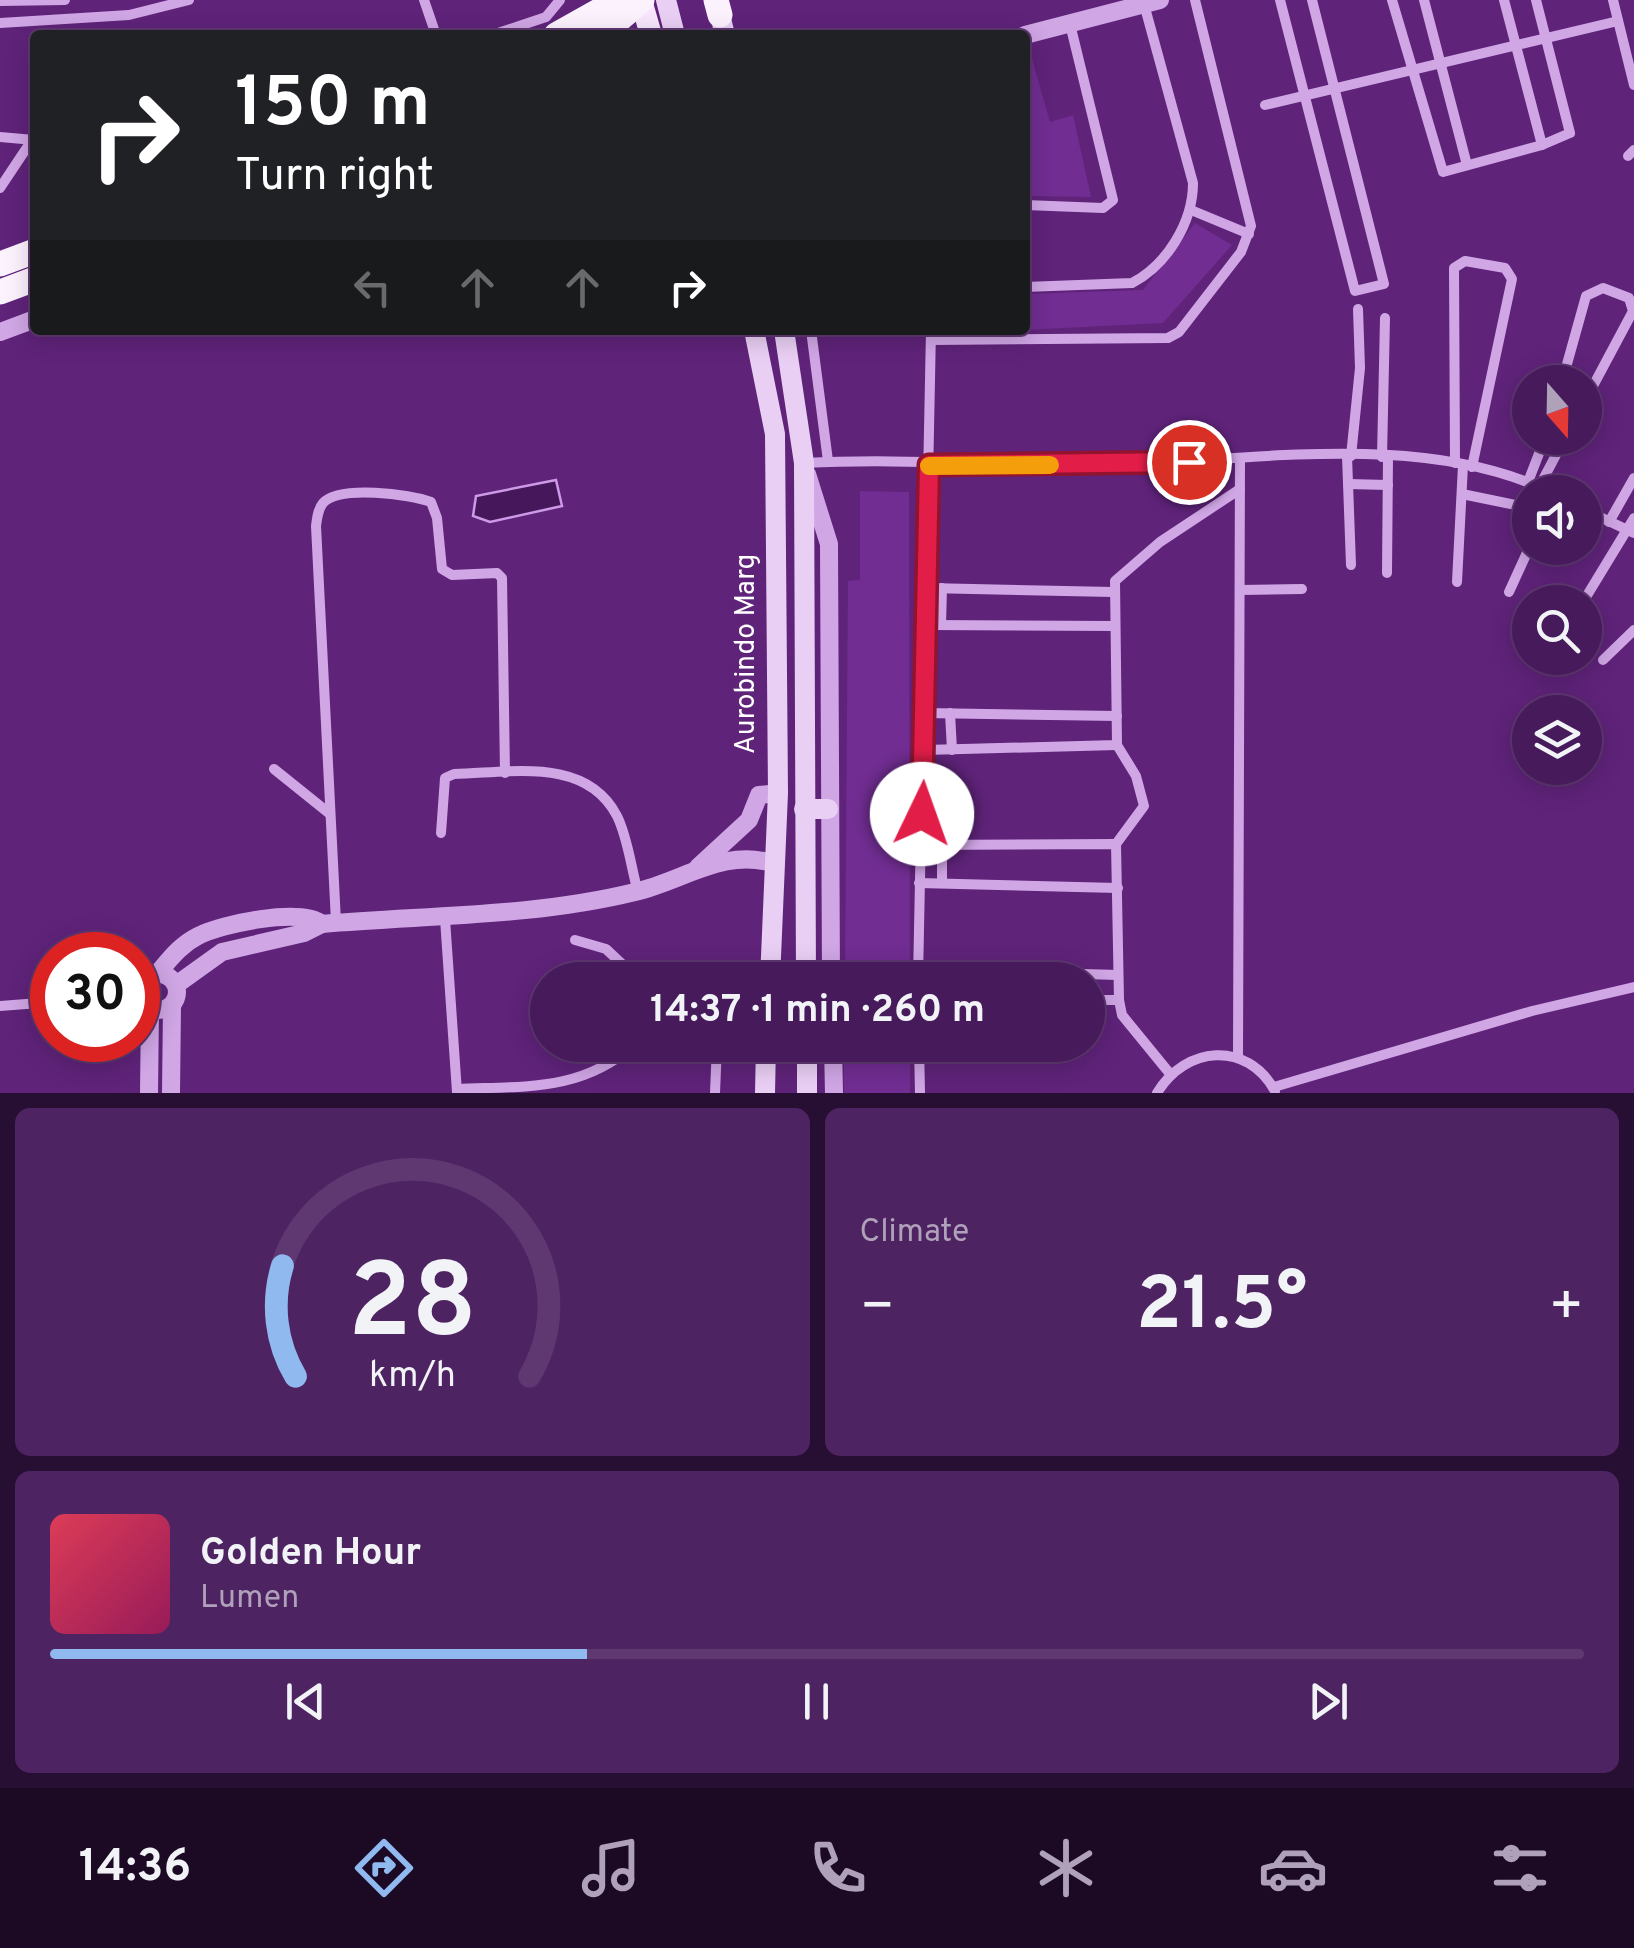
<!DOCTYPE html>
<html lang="en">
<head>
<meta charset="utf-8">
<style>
  body { margin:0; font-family:Overpass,sans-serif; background:#4e2362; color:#f1f3f6; height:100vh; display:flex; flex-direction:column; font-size:38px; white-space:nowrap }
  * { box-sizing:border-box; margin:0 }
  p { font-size:32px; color:#b0a1bb }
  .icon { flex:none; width:55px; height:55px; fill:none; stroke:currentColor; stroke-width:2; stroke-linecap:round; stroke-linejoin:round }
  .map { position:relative; height:1093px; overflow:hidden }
  .side { display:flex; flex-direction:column; gap:15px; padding:15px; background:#270e33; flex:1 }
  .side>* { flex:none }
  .guide { position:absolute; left:30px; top:30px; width:1000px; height:305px; border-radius:10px; box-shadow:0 5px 25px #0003,0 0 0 2px #5f3872; background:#202124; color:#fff; overflow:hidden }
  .needle { width:65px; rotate:160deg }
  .controls { position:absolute; left:1512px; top:365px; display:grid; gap:20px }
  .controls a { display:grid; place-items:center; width:90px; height:90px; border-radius:50%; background:#471a5c; box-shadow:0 5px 25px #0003,0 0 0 2px #5f3872; font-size:50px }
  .speed { position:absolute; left:30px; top:932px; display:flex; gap:20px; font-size:50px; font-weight:700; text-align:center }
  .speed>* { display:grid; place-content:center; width:130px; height:130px; border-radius:50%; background:#471a5c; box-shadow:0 5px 25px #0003,0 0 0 2px #5f3872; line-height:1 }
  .speed .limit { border:15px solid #d22; background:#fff; color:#111 }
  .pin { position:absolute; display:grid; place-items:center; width:85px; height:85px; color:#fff; margin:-42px; border:5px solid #fff; border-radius:50%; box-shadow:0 2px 10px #0007 }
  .me { position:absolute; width:110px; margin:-55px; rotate:3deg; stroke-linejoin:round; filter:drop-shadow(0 0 8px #0008) }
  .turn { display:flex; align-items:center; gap:35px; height:210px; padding:0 40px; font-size:45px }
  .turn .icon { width:130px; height:130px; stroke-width:2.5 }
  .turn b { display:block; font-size:70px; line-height:85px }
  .lanes { display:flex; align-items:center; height:95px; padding:0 40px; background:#0003; justify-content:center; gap:50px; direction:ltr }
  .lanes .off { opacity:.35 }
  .big { font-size:75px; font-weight:700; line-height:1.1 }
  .side .tile { flex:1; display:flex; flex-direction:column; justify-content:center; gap:15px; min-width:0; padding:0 35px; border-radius:15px; background:#4e2362 }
  .side .dial { align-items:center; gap:0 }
  .dial svg { height:260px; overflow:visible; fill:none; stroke:#5f3872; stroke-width:7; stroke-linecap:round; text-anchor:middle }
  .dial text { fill:#f1f3f6; stroke:none }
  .song { display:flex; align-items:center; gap:30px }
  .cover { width:120px; height:120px; border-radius:15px; background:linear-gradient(135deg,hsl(350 70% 55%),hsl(330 70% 35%)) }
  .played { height:10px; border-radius:5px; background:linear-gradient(90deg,#90b9f0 35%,#5f3872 35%) }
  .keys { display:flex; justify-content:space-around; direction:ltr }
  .heat { display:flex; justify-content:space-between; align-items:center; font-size:55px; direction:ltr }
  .side .tiles { flex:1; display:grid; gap:15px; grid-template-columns:1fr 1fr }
  .tile:last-child { grid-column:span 2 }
  .trip { position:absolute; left:530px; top:962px; width:575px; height:100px; border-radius:50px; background:#471a5c; box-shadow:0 5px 25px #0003,0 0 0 2px #5f3872; font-weight:700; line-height:100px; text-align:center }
  .menu { display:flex; height:160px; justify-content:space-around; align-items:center; background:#1c0a25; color:#b0a1bb }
  .menu .icon { width:70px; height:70px }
  .menu .selected { color:#90b9f0 }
  .menu b { font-size:45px; color:#f1f3f6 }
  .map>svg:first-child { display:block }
  .green { fill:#712d92 }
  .water { fill:#46185b; stroke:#cc9ae6; stroke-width:2.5 }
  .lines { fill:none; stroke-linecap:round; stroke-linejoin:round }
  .minor { stroke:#d0a6e5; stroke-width:10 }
  .tertiary { stroke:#d0a6e5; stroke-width:18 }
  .secondary { stroke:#e9cff4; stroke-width:20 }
  .primary { stroke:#f7e6fc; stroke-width:22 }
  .trunk { stroke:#fbf2fe; stroke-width:25 }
  .trunk-bridge { stroke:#fbf2fe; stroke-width:25 }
  .route-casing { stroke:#92132f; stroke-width:25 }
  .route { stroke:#e11d48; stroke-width:18 }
  .slow { stroke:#f59e0b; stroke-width:18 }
  .labels { text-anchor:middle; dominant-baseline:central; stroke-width:10; stroke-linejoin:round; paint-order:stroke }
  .street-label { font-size:28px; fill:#fff; stroke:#5f237a }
</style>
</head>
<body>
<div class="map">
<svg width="1634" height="1093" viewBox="0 0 1634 1093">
  <rect width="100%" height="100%" fill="#5f237a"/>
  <g class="green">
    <polygon points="1030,52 1050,122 1073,115 1091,197 1025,196 1025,54"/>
    <polygon points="1195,223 1232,245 1163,323 1025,330 1025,294 1143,290"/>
    <polygon points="860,491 909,492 910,980 845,980 848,581 860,580"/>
    <rect x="844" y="1045" width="66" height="48"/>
  </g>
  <polygon class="water" points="556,480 562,506 490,522 473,516 476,496"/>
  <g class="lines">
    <g class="minor">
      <polyline points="424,0 436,35"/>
      <polyline points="1280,0 1355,291 1384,284 1312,0"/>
      <polyline points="1392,0 1443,172 1542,145 1504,0"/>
      <polyline points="1424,0 1467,165"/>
      <polyline points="1536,0 1570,133 1542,145"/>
      <polyline points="1613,0 1634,85"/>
      <polyline points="0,1 65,0"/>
      <polyline points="0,23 129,15 189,0"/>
      <polyline points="492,35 546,17 560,0"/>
      <polyline points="1265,105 1618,21"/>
      <polyline points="0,137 34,140"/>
      <polyline points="1628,156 1634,150"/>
      <polyline points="0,188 32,140"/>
      <polyline points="1025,205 1103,208 1113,200 1070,24"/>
      <polyline points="1191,210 1249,234"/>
      <path d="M 1025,287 L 1132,283 C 1167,265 1193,222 1193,183 L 1144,4"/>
      <polyline points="811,330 828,461"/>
      <polyline points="931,340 1168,338 1179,332 1241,252 1251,226 1195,0"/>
      <polyline points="1562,382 1586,296 1603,288 1629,298 1633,311 1585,401"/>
      <polyline points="1347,456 1351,565"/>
      <polyline points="1351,456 1360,368 1358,309"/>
      <polyline points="1382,457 1385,318"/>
      <path d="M 805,463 C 902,458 1002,466 1100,465 C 1241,463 1419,428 1550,492"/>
      <polyline points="1455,463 1454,268 1465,261 1505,268 1512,279 1472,467"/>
      <polyline points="1528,482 1545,438"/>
      <polyline points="1348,484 1388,485"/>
      <polyline points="1539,487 1565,438"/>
      <polyline points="1462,494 1530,508"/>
      <polyline points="1585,510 1634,533"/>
      <polyline points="1609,522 1634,478"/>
      <polyline points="1387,573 1388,457"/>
      <polyline points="1457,582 1463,465"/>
      <polyline points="927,588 1113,592"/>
      <polyline points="1240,590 1302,589"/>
      <polyline points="1509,592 1530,546"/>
      <polyline points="1583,602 1634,518"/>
      <polyline points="927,625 1115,626"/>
      <polyline points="941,625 942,588"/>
      <polyline points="1603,660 1634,630"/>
      <polyline points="925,713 1117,716"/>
      <polyline points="950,713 952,750"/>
      <polyline points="925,750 1117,745 1115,581 1160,542 1240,489"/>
      <polyline points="274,769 330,814"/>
      <path d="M 441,833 L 445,778 L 454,774 C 510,773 586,756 617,816 C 628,838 631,868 638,892"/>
      <polyline points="1116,844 1144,806 1136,776 1117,745"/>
      <polyline points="920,845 1116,844 1119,1000 1088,1000"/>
      <polyline points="942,845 942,883"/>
      <polyline points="919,883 1118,888"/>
      <polyline points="445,919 457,1092"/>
      <path d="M 336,922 L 316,526 C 317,518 318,509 323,503 C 339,485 410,494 431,502 L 437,518 L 442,569 L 452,575 L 497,573 L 502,578 L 505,773"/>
      <polyline points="575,940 606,949 639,980"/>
      <polyline points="918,969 1118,975"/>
      <polyline points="918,980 931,330"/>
      <polyline points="138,993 141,993"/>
      <polyline points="1119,1000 1122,1015 1171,1075"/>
      <polyline points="0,1006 52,1002"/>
      <polyline points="919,1045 920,1093"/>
      <polyline points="1238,1057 1240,459"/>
      <polyline points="1274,1087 1532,1011 1634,987"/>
      <path d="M 457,1089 C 524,1086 581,1092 634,1045"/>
      <polyline points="715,1093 717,1045"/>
      <path d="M 1157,1093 C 1185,1046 1247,1040 1275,1091"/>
    </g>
    <g class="tertiary">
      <polyline points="1025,35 1160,0"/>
      <polyline points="0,332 35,319"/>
      <polyline points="807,474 829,544 831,980"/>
      <polyline points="698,867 749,820 759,795 778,793"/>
      <circle cx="159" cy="992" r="18"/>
      <path d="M 157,974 C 170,959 180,945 198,936 C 221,924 301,907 322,924"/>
      <path d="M 176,985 L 222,952 L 304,933 L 322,924 C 426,915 533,917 635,892 C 683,881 725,847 775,864"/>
      <polyline points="833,1045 834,1093"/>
      <polyline points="149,1093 150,1008"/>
      <polyline points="171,1093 172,1006"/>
    </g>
    <g class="secondary">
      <polyline points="666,0 675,35"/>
      <polyline points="720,15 725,35"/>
      <polyline points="754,330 775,434 778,793 770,980"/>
      <polyline points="784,330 804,463 806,980"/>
      <polyline points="804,809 828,809"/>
      <polyline points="807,1045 807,1093"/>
      <polyline points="765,1093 766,1045"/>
    </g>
    <polyline class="primary" points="641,0 651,35"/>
    <g class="trunk">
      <polyline points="716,0 720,15"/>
      <polyline points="556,35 618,0"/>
      <polyline points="0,292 35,279"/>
    </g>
    <g class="trunk-bridge">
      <polyline points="601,35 642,0"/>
      <polyline points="0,264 35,251"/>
    </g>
  </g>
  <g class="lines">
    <defs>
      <polyline id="route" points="922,814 929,465 1189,462"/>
    </defs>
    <use href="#route" class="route-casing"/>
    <use href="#route" class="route"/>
    <polyline class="slow" points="929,466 1050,465"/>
  </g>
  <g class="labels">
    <g class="street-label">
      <text transform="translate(747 654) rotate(-90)">Aurobindo Marg</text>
    </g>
  </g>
</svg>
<div class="controls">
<a><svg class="needle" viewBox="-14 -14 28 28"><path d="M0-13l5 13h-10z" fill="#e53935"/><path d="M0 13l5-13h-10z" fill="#b0a1bb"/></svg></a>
<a><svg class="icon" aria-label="sound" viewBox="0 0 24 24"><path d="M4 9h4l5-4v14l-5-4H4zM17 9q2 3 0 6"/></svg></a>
<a><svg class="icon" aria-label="search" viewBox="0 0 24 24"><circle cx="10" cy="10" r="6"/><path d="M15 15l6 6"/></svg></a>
<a><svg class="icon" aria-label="layers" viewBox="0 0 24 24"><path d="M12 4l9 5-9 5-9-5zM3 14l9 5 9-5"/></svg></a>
</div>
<div class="speed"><div class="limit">30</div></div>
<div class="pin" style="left:1189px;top:462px;background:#d93025"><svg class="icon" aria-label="arrive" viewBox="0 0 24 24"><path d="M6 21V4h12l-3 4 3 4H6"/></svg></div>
<svg class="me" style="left:922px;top:814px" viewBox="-20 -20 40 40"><circle r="19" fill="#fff"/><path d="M0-13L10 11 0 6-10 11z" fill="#e11d48"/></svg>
<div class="trip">14:37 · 1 min · 260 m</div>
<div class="guide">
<div class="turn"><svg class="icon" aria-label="right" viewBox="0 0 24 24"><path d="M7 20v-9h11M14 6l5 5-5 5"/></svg><div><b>150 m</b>Turn right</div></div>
<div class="lanes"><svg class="icon off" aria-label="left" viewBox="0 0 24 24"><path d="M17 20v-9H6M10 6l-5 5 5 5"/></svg><svg class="icon off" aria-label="ahead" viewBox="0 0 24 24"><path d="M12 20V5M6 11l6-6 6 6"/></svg><svg class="icon off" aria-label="ahead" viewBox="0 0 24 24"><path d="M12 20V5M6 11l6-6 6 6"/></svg><svg class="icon" aria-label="right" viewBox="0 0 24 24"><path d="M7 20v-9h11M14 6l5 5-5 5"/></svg></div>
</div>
</div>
<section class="side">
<div class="tiles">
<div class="tile dial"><svg viewBox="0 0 100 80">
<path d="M14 69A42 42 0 1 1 86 69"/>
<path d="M14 69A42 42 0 0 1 10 35" stroke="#90b9f0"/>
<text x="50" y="56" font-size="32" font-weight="700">28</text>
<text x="50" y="72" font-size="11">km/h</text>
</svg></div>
<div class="tile"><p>Climate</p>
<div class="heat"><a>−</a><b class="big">21.5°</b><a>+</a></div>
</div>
<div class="tile">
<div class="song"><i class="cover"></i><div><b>Golden Hour</b><p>Lumen</p></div></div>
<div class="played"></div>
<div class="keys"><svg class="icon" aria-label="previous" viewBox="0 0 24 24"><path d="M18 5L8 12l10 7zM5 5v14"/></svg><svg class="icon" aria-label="pause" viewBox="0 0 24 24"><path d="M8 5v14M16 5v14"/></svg><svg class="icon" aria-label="next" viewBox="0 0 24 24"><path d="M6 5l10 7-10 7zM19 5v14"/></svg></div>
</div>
</div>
</section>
<nav class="menu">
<b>14:36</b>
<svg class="icon selected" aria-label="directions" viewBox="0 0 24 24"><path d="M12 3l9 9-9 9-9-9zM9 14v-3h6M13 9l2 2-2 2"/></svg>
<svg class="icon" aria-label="music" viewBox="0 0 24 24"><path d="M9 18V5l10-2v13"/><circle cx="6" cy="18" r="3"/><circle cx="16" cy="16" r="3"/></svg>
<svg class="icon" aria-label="phone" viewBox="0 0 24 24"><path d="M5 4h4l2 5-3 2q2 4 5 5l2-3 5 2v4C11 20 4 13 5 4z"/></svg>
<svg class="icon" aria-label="climate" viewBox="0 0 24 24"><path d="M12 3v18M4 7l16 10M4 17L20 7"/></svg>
<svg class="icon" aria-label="car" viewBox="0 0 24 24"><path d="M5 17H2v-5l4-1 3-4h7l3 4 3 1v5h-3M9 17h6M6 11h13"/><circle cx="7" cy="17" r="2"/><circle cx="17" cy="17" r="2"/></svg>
<svg class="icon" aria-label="filters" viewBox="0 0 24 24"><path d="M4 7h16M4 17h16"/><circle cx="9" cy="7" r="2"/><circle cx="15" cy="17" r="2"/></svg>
</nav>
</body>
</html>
